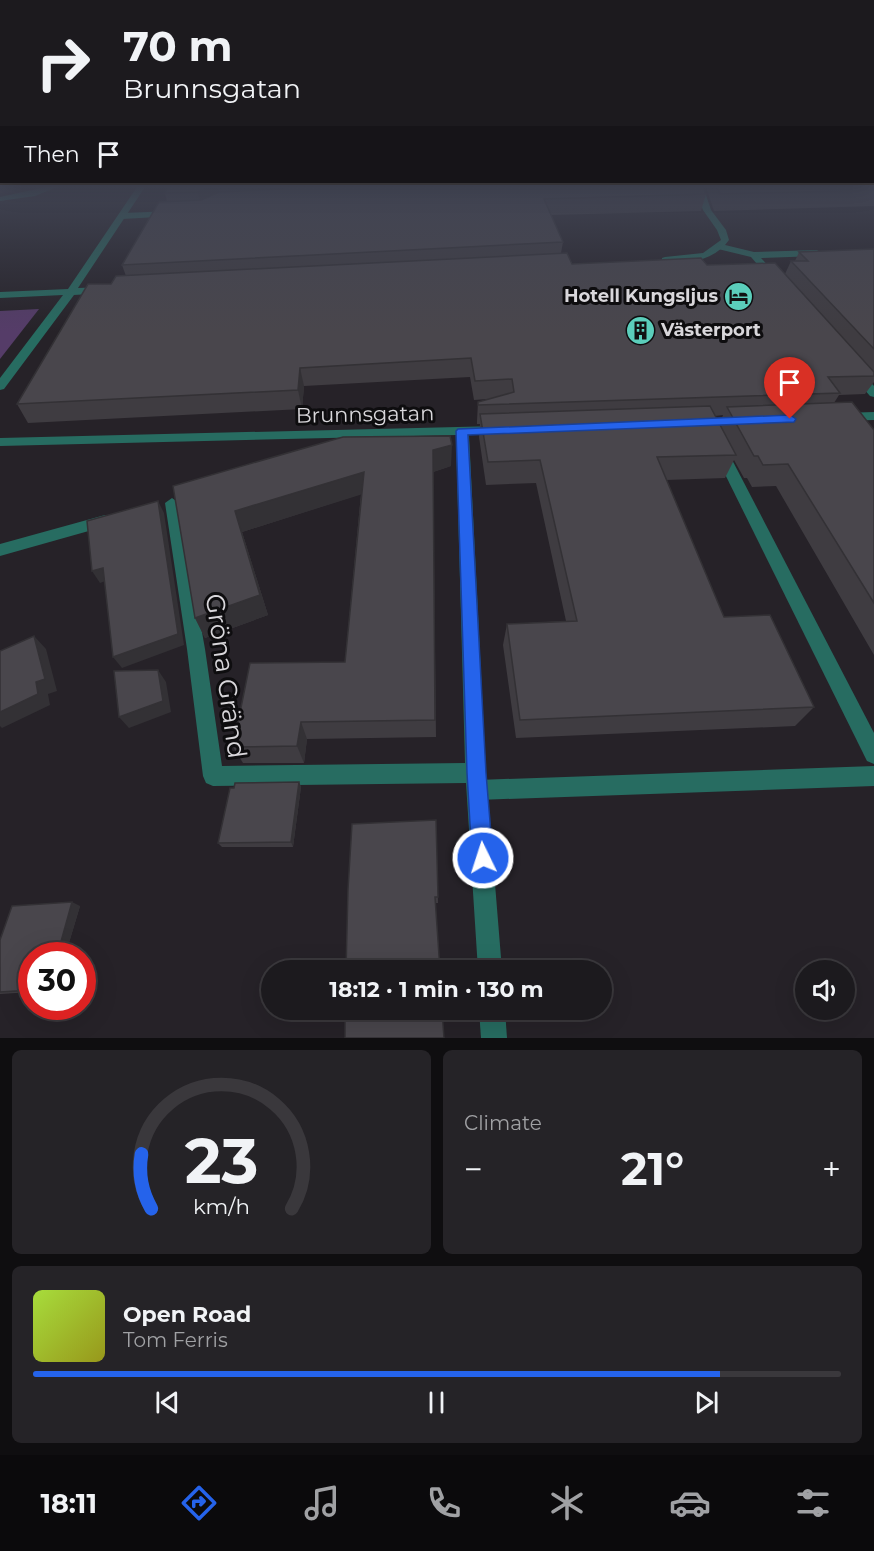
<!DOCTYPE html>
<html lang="en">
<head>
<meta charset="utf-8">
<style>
  body { margin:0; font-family:Montserrat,sans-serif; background:#252327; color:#f1f3f6; height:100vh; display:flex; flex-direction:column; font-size:22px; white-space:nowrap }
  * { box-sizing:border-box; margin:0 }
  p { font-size:20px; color:#a0a1a4 }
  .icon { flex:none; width:33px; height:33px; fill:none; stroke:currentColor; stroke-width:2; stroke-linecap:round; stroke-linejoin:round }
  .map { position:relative; height:1038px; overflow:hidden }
  .drawer { display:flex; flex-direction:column; gap:12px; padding:12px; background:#0f0e10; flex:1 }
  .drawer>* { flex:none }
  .hud { position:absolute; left:0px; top:0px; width:874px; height:183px; box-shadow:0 6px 24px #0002,0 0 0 2px #3a383c; background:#1c1a1e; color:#f1f3f6; overflow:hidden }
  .fabs { position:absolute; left:795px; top:960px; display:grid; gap:12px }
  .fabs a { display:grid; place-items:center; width:60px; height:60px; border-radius:50%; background:#1c1a1e; box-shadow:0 6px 24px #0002,0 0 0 2px #3a383c; font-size:30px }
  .speed { position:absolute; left:18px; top:942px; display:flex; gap:12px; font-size:30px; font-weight:700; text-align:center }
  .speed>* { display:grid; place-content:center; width:78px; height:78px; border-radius:50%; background:#1c1a1e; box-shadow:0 6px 24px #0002,0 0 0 2px #3a383c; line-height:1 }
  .speed .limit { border:9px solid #d22; background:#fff; color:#111 }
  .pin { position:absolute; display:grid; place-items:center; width:51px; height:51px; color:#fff; margin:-62px -26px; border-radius:50% 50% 50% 0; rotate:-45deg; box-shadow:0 0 6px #0007 }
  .pin .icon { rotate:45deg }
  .me { position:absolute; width:66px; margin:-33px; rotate:356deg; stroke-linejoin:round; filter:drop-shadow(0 0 4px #0008) }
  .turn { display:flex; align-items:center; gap:21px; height:126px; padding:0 24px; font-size:27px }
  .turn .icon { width:78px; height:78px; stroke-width:2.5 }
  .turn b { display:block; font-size:42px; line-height:51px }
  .then { display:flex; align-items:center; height:57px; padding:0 24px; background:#0003; gap:12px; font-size:22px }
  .big { font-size:45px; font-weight:700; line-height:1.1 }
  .drawer .tile { flex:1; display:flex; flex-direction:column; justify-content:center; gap:9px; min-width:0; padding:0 21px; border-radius:9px; background:#252327 }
  .drawer .dial { align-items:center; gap:0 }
  .dial svg { height:156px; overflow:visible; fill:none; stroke:#3a383c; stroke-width:7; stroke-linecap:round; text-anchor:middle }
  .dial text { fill:#f1f3f6; stroke:none }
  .song { display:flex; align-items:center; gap:18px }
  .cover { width:72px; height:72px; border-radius:9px; background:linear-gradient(135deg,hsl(80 70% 55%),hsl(60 70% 35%)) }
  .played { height:6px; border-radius:3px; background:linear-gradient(90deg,#2563eb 85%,#3a383c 85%) }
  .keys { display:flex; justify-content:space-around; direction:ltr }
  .heat { display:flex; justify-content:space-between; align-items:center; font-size:33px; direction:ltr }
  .drawer .tiles { flex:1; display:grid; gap:12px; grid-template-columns:1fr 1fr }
  .tile:last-child { grid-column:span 2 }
  .trip { position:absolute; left:261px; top:960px; width:351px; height:60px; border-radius:30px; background:#1c1a1e; box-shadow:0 6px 24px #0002,0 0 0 2px #3a383c; font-weight:700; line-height:60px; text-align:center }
  .dock { display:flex; height:96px; justify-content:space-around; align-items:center; background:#0b0a0c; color:#a0a1a4 }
  .dock .icon { width:42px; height:42px }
  .dock .on { color:#2563eb }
  .dock b { font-size:27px; color:#f1f3f6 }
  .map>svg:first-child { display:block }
  .green { fill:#553c68 }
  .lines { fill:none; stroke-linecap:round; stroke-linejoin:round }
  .service { fill:#276c61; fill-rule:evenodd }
  .pedestrian { fill:#276c61; fill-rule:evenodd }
  .minor { fill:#276c61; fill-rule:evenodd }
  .wall { fill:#3f3c41; fill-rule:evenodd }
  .shaded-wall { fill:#333135 }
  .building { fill:#49464c; stroke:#333135; stroke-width:1.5 }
  .route { fill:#2563eb; stroke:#184099; stroke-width:1.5 }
  .labels { text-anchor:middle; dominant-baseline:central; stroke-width:6; stroke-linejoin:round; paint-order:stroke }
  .far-poi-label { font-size:18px; font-weight:bold; fill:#d9d7db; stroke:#0e0d0f; text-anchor:end }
  .street-label { font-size:21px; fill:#d9d7db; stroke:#0e0d0f }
  .near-street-label { font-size:26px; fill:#d9d7db; stroke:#0e0d0f }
</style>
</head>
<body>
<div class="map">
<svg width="874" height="1038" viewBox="0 0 874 1038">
  <rect width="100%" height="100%" fill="#262228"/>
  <polygon class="green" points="39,309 0,359 0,311"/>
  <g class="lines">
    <g class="service">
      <polygon points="46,187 57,187 35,196 0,201 0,197"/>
      <polygon points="172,211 175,212 175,216 122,219 118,216 122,213"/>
      <polygon points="721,447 728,452 874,733 874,764 867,761 714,452"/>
      <polygon points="874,766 874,786 478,800 471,797 468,790 471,783 478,780"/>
    </g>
    <g class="pedestrian">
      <polygon points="721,244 754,252 817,250 822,253 817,256 761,258 779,278 774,281 771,280 751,257 718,249 718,245"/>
      <polygon points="856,369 860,370 874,386 874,397 870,396 850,373"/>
    </g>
    <g class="minor">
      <polygon points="137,187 145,187 78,288 105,287 110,290 105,293 74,295 4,389 0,390 0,378 63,295 0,298 0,292 68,289"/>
      <path d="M 694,187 L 702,187 L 704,189 L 711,210 L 726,230 L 729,240 C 715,260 686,266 662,262 L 662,258 L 665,257 L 703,253 L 721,240 L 717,230 L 703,210 Z"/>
      <polygon points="874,412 874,420 843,421 837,417 843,413"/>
      <polygon points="498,426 505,430 503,433 469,435 486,773 502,970 478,970 466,783 213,786 206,783 203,776 187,649 165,503 172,498 179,503 205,649 222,766 465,763 456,435 0,446 0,438"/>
      <polygon points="105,515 110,517 113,521 110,525 0,556 0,544"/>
      <polygon points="479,1010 505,1010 507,1038 481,1038"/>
    </g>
  </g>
  <g class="wall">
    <path d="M 168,187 L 703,187 L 706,194 L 701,211 L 551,215 L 563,242 L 561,253 L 572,264 L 707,265 L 785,274 L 791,261 L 795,261 L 799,252 L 874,249 L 874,382 L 865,394 L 839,395 L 834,403 L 874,430 L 874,655 L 776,486 L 752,487 L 747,478 L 744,478 L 734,460 L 725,478 L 666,480 L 724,617 L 814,707 L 795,726 L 516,738 L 503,645 L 507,624 L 566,621 L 536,483 L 486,485 L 479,437 L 480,424 L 477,424 L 477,421 L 478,402 L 488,399 L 474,400 L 470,377 L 304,386 L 302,409 L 28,423 L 17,404 L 111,284 L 126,276 L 122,265 L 167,202 L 165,193 ZM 723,415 L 720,423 L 715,416 Z"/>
    <polygon points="703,187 874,187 874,206 714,211 706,187"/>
    <polygon points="451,466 433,472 436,737 307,739 304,763 243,763 233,747 345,662 361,494 242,532 268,615 205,638 195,618 173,486"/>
    <polygon points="299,782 301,787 293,847 222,847 218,843 234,788"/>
    <polygon points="436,820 438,903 435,903 346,970"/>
    <polygon points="80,906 65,956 32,956 32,992 0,994 0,940"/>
  </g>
  <g class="shaded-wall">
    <polygon points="0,187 14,187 14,192 0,193"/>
    <polygon points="209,187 218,187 221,200 202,209 198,192"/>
    <polygon points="300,368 304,386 302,409 298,390"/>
    <polygon points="452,445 451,466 433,472 433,450"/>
    <polygon points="364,472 366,493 242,532 268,615 205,638 195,618 235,511"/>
    <polygon points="158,501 164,513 184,645 122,668 113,657"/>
    <polygon points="103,568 111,579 100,583 92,571"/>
    <polygon points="34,636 46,649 57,691 48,694 50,705 2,728 0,726 0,712 36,682"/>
    <polygon points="158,670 166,682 171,712 129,728 119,717"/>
    <polygon points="301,722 307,739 304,763 297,746"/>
    <polygon points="299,782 301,787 293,847 291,842"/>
    <polygon points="72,902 80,906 65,956 57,956"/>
  </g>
  <g class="building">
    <polygon points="168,187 209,187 198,192 165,193"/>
    <polygon points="285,187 703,187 706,194 544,199 563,242 122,265 159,202 201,200 219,192 283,189"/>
    <polygon points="717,187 874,187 874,190 720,194"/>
    <polygon points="874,249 874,349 791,261 808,261 799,252"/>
    <polygon points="567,253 572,264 701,258 707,265 775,263 874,372 874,376 828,377 840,393 478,405 478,402 514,392 512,379 475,381 471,358 300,368 298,390 17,404 88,284 111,284 116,276"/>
    <polygon points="852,402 874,430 874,603 788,464 763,465 758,456 754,456 727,407"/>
    <polygon points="710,406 736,455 657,457 724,617 770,615 814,707 520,720 507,624 577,621 540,460 488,462 480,414"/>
    <polygon points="450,436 452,445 433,450 435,720 301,722 297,746 233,747 250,663 345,662 364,472 235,511 260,595 195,618 173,486 343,437"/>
    <polygon points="158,501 178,634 113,657 103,568 92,571 87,521"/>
    <polygon points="34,636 45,679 36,682 38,694 0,712 0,651"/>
    <polygon points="158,670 163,701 119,717 114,671"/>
    <polygon points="299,782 291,842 218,843 230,788 234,788 235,783"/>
    <polygon points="436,820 438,897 435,897 440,970 346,970 348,889 352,824"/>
    <polygon points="72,902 57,956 32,956 32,990 0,992 0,940 12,906"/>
    <polygon points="345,1010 442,1010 444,1038 345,1038"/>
  </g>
  <linearGradient id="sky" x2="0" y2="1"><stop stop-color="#151316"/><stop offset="0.56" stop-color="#414453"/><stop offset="1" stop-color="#414453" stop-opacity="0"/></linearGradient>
  <rect width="874" height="332" fill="url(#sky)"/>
  <polygon class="route" points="790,415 796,419 794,422 468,435 486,773 493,858 490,865 483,868 475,865 472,858 467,773 456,431 458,429"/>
  <defs>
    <symbol id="hotel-disc" viewBox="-11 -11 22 22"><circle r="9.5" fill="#5bcebb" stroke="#0e0d0f"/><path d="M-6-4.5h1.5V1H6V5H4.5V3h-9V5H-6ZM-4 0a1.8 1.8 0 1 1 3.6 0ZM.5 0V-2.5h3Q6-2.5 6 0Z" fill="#111"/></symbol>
    <symbol id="building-disc" viewBox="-11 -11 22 22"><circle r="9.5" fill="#5bcebb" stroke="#0e0d0f"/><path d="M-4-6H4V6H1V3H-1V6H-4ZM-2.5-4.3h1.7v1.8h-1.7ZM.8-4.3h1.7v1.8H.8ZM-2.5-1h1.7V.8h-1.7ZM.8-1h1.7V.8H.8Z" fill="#111"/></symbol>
  </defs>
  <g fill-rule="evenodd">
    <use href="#hotel-disc" x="722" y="280" width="33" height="33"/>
    <use href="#building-disc" x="624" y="314" width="33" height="33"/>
  </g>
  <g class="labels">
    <g class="far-poi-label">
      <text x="718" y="296">Hotell Kungsljus</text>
      <text x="661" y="330" text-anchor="start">Västerport</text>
    </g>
    <g class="street-label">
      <text transform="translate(365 414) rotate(-1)">Brunnsgatan</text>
    </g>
    <g class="near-street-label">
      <text transform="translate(226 676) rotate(82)">Gröna Gränd</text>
    </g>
  </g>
</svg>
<div class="fabs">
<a><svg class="icon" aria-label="sound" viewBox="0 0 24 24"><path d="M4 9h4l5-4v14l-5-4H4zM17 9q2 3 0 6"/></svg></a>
</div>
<div class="speed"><div class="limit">30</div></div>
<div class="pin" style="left:790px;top:419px;background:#d93025"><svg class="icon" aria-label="arrive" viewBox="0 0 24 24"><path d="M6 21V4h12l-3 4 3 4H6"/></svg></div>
<svg class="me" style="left:483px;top:858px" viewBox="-20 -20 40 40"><circle r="17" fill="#2563eb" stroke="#fff" stroke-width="3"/><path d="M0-11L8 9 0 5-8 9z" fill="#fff"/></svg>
<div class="trip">18:12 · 1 min · 130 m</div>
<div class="hud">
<div class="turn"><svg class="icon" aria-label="right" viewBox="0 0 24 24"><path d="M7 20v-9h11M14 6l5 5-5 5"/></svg><div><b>70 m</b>Brunnsgatan</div></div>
<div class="then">Then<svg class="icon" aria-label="arrive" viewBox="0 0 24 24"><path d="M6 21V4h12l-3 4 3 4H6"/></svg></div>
</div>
</div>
<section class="drawer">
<div class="tiles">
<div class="tile dial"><svg viewBox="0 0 100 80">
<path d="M14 69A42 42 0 1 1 86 69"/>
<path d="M14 69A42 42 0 0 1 9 41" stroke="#2563eb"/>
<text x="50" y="56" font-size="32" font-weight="700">23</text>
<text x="50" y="72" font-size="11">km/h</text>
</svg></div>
<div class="tile"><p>Climate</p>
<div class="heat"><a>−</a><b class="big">21°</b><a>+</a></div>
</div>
<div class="tile">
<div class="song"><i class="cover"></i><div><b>Open Road</b><p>Tom Ferris</p></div></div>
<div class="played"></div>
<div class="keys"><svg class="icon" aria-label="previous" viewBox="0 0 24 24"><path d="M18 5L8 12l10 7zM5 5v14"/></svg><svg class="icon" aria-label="pause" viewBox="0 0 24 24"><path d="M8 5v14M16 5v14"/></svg><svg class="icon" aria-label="next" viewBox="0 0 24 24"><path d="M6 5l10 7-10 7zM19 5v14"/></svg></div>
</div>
</div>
</section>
<nav class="dock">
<b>18:11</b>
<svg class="icon on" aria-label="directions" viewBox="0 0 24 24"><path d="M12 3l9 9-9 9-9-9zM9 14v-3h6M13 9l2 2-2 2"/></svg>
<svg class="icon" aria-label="music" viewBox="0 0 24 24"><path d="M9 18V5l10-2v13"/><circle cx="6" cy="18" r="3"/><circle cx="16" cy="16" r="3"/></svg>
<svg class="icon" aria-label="phone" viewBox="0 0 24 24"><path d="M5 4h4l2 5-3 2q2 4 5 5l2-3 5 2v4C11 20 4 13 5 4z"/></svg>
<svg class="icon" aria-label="climate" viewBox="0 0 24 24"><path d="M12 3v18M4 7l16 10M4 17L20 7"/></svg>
<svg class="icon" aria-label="car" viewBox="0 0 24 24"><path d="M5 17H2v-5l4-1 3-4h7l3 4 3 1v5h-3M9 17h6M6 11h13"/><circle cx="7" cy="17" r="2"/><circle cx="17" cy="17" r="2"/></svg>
<svg class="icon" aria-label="filters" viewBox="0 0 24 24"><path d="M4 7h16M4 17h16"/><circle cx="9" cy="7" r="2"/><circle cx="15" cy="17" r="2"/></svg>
</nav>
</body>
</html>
